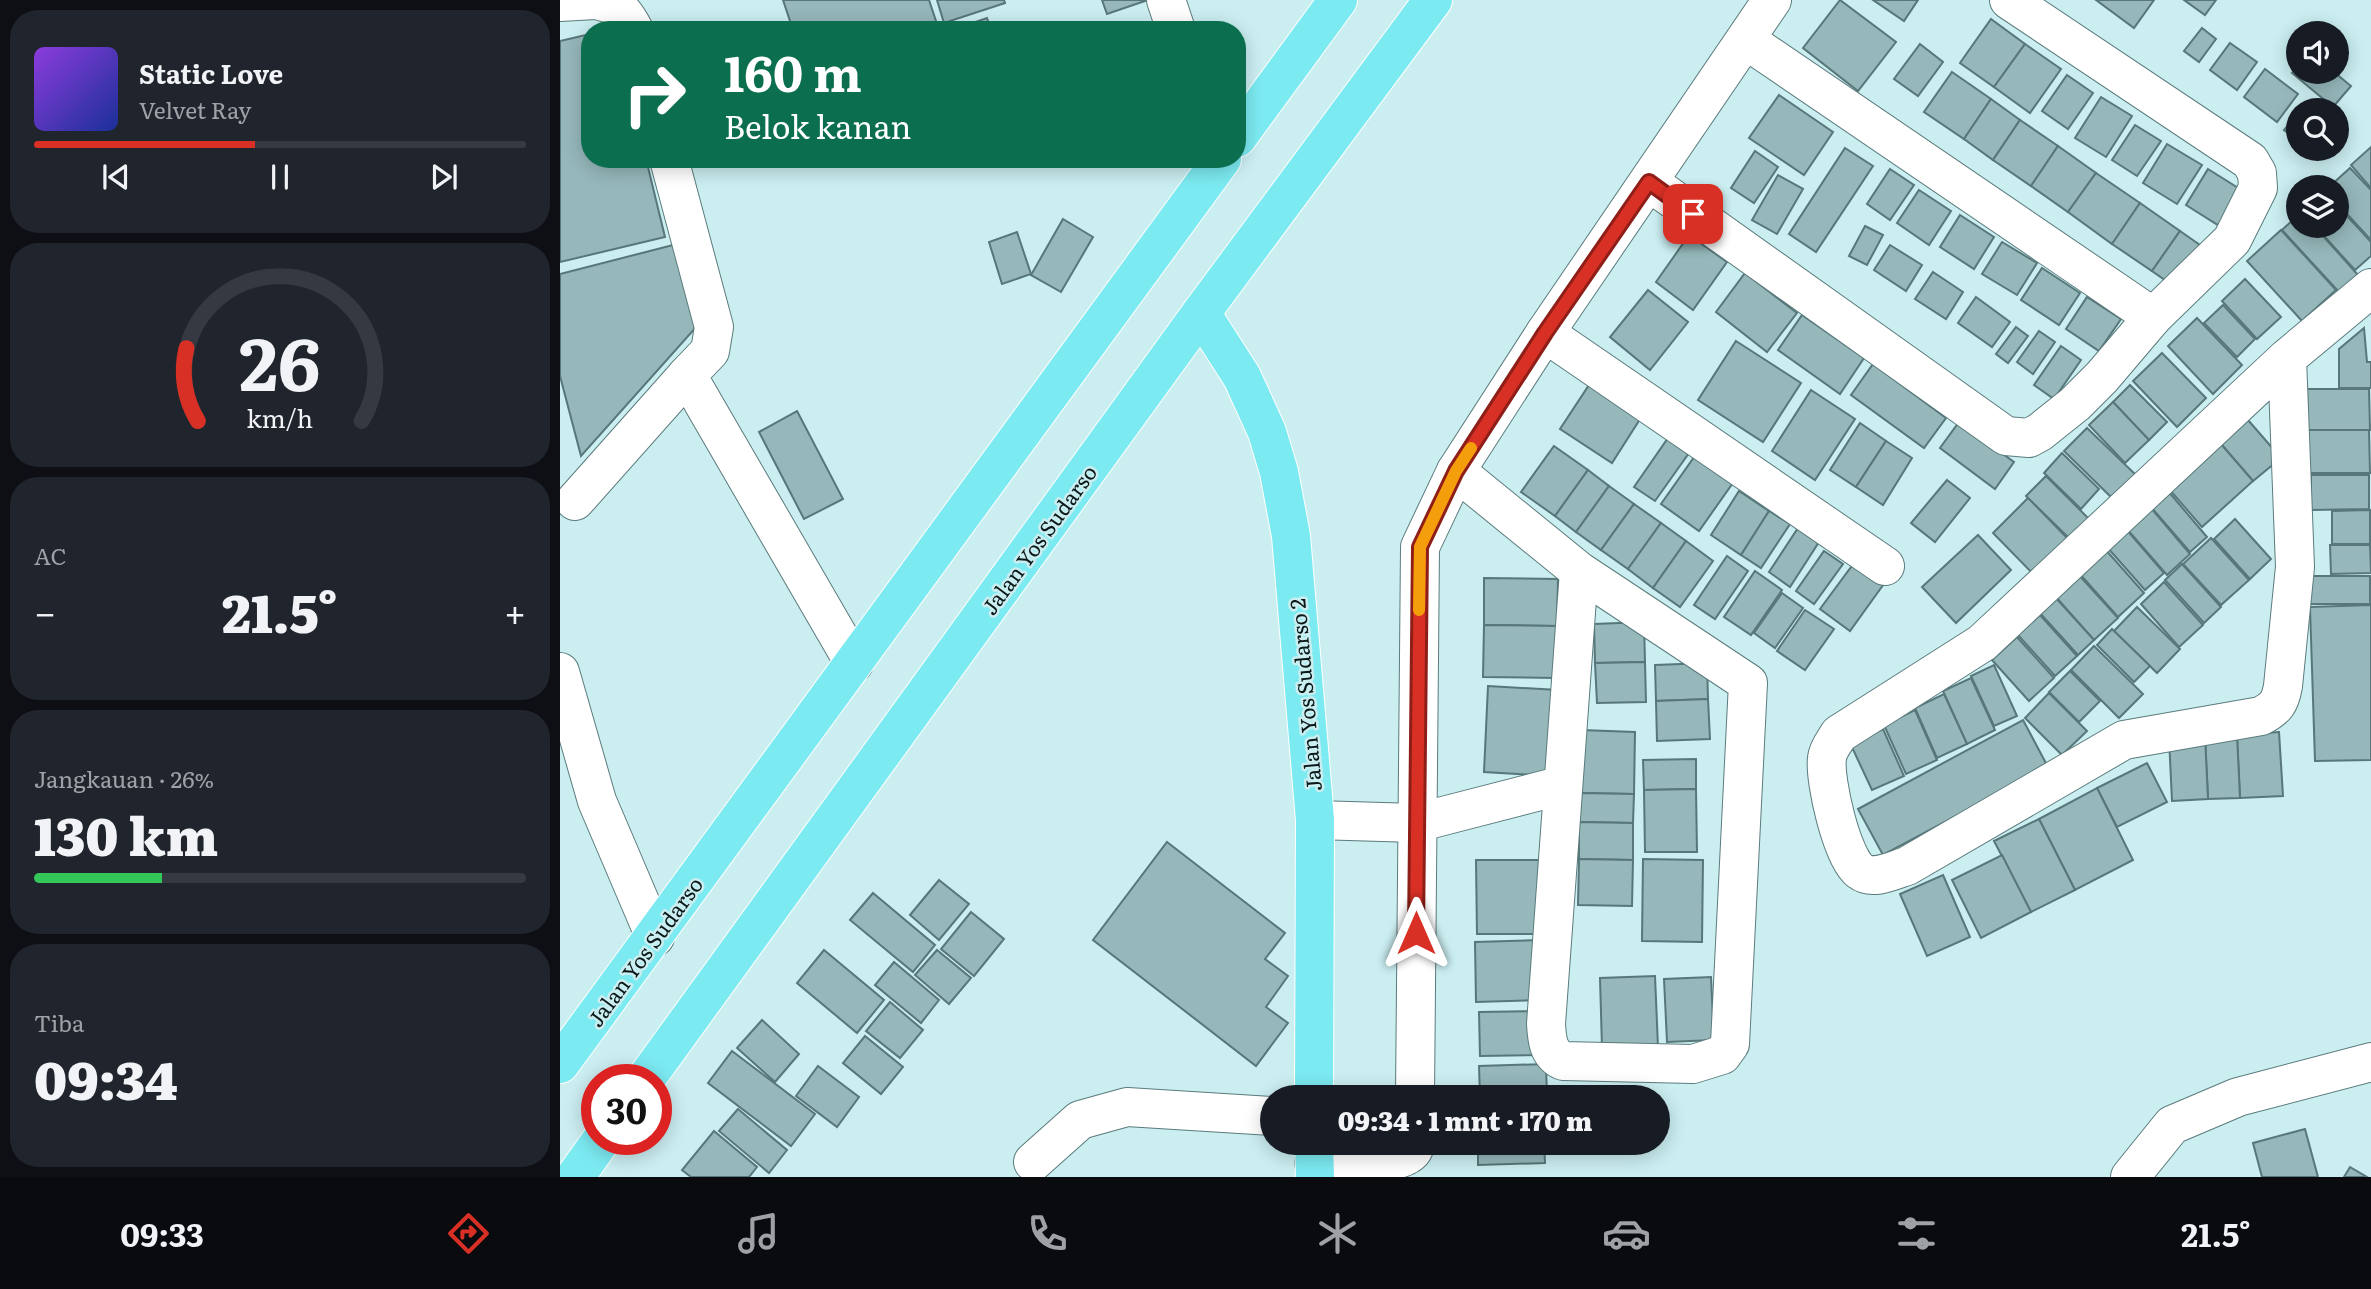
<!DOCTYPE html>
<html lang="id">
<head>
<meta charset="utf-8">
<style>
  body { margin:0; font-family:Literata,serif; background:#20242c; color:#f1f3f6; height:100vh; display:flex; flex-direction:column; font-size:26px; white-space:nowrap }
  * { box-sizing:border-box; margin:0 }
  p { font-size:23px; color:#9ea1a6 }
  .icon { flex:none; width:38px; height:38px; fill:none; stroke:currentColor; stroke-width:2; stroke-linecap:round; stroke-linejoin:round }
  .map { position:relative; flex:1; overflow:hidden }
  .details { display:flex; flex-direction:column; gap:10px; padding:10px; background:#0d0f14; width:560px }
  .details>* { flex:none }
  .guide { position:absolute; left:21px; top:21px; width:665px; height:147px; border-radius:28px; box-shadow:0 4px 18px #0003; background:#0b6e4f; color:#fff; overflow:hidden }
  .fabs { position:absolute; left:1726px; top:21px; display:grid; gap:14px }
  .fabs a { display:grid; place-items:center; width:63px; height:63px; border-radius:50%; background:#171b24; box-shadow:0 4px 18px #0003; font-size:35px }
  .speed { position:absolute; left:21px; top:1064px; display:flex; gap:14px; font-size:35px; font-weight:700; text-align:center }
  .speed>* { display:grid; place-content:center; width:91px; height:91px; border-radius:50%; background:#171b24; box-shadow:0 4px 18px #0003; line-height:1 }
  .speed .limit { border:10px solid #d22; background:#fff; color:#111 }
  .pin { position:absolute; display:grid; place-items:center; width:60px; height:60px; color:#fff; margin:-30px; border-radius:14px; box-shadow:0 4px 10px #0006 }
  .me { position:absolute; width:77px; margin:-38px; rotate:0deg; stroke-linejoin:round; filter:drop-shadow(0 0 5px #0008) }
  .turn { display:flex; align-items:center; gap:24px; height:147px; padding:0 28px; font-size:32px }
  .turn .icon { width:91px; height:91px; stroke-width:2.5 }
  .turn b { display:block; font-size:49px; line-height:60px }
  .big { font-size:52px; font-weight:800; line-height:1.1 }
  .details .card { flex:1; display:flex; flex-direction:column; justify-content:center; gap:10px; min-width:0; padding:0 24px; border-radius:28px; background:#20242c }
  .details .dial { align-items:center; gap:0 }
  .dial svg { height:182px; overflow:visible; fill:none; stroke:#363941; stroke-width:7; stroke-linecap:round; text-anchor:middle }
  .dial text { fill:#f1f3f6; stroke:none }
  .song { display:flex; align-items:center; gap:21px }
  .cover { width:84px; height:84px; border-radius:10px; background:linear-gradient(135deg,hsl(270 70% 55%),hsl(230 70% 35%)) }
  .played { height:7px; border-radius:4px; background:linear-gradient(90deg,#d93025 45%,#363941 45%) }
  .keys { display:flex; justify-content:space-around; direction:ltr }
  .heat { display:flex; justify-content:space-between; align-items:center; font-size:38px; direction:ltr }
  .charge { height:10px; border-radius:5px; background:linear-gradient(90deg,#34c759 26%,#363941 0) }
  .trip { position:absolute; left:700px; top:1085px; width:410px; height:70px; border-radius:35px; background:#171b24; box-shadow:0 4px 18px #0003; font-weight:800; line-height:70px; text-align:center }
  .menu { display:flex; height:112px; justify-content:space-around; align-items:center; background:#090b0e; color:#9ea1a6 }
  .menu .icon { width:49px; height:49px }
  .menu .active { color:#d93025 }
  .menu b { font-size:32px; color:#f1f3f6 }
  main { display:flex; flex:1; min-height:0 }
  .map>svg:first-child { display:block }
  .building { fill:#96b8bb; stroke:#57777a; stroke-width:2 }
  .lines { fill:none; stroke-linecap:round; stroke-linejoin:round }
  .minor-casing { stroke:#5b7b7d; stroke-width:40 }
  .major-casing { stroke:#fff; stroke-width:40 }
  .minor { stroke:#fff; stroke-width:38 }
  .major { stroke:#7ceaf1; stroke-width:38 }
  .route-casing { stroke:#8d1f18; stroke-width:18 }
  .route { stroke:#d93025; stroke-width:12 }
  .slow { stroke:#f59e0b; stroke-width:12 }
  .labels { text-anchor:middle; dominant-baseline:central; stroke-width:5; stroke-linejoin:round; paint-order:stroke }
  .street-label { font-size:21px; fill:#0b1819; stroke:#cbeef1 }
</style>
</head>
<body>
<main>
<section class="details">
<div class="card">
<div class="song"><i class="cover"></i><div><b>Static Love</b><p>Velvet Ray</p></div></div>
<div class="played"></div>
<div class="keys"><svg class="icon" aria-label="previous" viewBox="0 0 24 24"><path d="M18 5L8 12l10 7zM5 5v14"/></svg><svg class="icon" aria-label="pause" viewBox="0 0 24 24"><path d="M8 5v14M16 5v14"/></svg><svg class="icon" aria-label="next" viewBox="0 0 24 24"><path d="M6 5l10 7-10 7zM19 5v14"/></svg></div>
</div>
<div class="card dial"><svg viewBox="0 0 100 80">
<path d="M14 69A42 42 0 1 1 86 69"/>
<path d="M14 69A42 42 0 0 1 9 37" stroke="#d93025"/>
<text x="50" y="56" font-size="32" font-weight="700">26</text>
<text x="50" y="72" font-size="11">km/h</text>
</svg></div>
<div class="card"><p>AC</p>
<div class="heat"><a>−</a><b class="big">21.5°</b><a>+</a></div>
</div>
<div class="card"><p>Jangkauan · 26%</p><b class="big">130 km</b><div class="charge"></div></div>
<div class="card"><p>Tiba</p><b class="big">09:34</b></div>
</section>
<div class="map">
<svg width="1811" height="1177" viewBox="0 0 1811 1177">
  <rect width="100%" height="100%" fill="#cbeef1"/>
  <g class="building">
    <polygon points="223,0 369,0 379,30 233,30"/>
    <polygon points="377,0 444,0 445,3 384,23"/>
    <polygon points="542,0 585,0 585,1 547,14"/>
    <polygon points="1280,0 1336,42 1298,91 1243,48"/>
    <polygon points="1313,0 1358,0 1344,21"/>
    <polygon points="1536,0 1594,0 1574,28"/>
    <polygon points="1624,0 1656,0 1645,15"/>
    <polygon points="427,18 431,30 392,30"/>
    <polygon points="1431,19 1465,44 1434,87 1400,63"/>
    <polygon points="1642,28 1656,39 1639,62 1624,51"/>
    <polygon points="30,34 30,159 86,159 105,237 0,262 0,41"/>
    <polygon points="1670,43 1697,62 1677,90 1650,70"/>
    <polygon points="1360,44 1383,62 1358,96 1334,79"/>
    <polygon points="1465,44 1501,69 1470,113 1434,87"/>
    <polygon points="1738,66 1738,72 1774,72 1791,86 1773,107 1732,73"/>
    <polygon points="1705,69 1738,94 1717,122 1684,97"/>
    <polygon points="1392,72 1431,99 1404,139 1364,112"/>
    <polygon points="1507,75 1533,93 1508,129 1482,111"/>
    <polygon points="1219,95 1273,132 1244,175 1189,138"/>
    <polygon points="1541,97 1572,116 1546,157 1515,138"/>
    <polygon points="1431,99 1460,120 1433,160 1404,139"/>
    <polygon points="1747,102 1758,110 1740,110"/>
    <polygon points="1738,113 1738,141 1724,130"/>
    <polygon points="1460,120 1498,146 1471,186 1433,160"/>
    <polygon points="1575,125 1601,141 1577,176 1552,160"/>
    <polygon points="1607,144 1642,165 1617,204 1583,183"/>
    <polygon points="1498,146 1536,173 1508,212 1471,186"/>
    <polygon points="1811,147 1811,188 1791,165"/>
    <polygon points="1285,148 1313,166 1256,252 1229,234"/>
    <polygon points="1748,149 1764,149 1758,157"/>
    <polygon points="1195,151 1218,167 1194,203 1171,188"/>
    <polygon points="1790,168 1811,190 1811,240 1776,202 1776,187 1769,187"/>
    <polygon points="1330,169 1354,185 1330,220 1307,204"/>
    <polygon points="1648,169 1683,191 1661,227 1626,205"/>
    <polygon points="1536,173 1580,203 1552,244 1508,212"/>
    <polygon points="1218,175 1243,189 1217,234 1192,220"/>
    <polygon points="1359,190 1391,211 1369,245 1337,223"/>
    <polygon points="1580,203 1620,231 1592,271 1552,244"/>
    <polygon points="1776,204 1811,242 1811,256 1795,270 1755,226 1776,226"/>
    <polygon points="1400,215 1434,237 1414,269 1380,247"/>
    <polygon points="1738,215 1738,226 1754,226 1798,275 1779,292 1722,230"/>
    <polygon points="503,219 533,237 501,292 471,275"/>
    <polygon points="1305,226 1323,235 1307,265 1289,256"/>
    <polygon points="1721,230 1776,290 1742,321 1687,261"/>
    <polygon points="1620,231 1640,245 1612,285 1592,271"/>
    <polygon points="457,232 471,274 442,284 429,242"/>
    <polygon points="1129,235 1167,262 1133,310 1096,282"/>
    <polygon points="1442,242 1477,263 1457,295 1422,274"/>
    <polygon points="117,244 138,325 21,456 0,376 0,274"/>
    <polygon points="1330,245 1362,265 1346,291 1314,270"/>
    <polygon points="1482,268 1520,293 1499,325 1461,300"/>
    <polygon points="1373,272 1403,292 1386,319 1355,299"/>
    <polygon points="1185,273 1237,313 1207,352 1156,312"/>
    <polygon points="1685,279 1721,317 1697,339 1662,301"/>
    <polygon points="1088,290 1128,322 1090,370 1050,337"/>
    <polygon points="1416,297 1450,322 1432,347 1398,323"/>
    <polygon points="1527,297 1561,319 1539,351 1506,329"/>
    <polygon points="1663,305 1695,339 1677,357 1644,323"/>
    <polygon points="1242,315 1304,358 1280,394 1218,350"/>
    <polygon points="1637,318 1682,365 1653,394 1608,346"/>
    <polygon points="1456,327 1468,336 1448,363 1436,354"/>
    <polygon points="1804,328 1807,362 1811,362 1811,388 1779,388 1779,349"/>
    <polygon points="1479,331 1495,342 1473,374 1457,362"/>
    <polygon points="1176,341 1241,383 1203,442 1138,400"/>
    <polygon points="1501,346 1521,360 1494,399 1474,385"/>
    <polygon points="1602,353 1646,398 1617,427 1573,381"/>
    <polygon points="1313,364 1386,418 1364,448 1291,395"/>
    <polygon points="1031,382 1082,416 1052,463 1000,429"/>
    <polygon points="1570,385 1607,422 1589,440 1553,402"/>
    <polygon points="1747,389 1809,389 1810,430 1748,430"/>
    <polygon points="1251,390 1295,419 1255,480 1212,451"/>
    <polygon points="1553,402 1589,440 1565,463 1529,425"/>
    <polygon points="237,411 283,499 244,519 199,432"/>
    <polygon points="1688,420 1721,458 1693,481 1661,444"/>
    <polygon points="1399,422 1454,462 1435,489 1380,448"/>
    <polygon points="1300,423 1326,441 1296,487 1270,470"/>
    <polygon points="1527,428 1577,476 1554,500 1504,451"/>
    <polygon points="1747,430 1809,430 1810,473 1747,473"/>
    <polygon points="1108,438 1129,453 1095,501 1074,487"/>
    <polygon points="1326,441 1352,458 1323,505 1296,487"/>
    <polygon points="1661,444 1693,481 1642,527 1609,489"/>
    <polygon points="994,446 1028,470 995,516 961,492"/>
    <polygon points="1137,453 1175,480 1139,531 1101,504"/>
    <polygon points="1502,453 1539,489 1521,509 1484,473"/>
    <polygon points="1028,470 1049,486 1016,532 995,516"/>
    <polygon points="1751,475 1809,475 1809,509 1751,510"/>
    <polygon points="1486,476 1531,521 1512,541 1466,496"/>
    <polygon points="1387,480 1410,498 1375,542 1351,523"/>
    <polygon points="1049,486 1074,504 1041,550 1016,532"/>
    <polygon points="1179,491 1209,511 1181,555 1151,535"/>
    <polygon points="1608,491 1647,537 1630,552 1591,507"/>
    <polygon points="1468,498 1514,545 1479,580 1433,533"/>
    <polygon points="1074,504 1101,523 1068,569 1041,550"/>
    <polygon points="1590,507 1630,554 1607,575 1566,528"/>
    <polygon points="1810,510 1810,544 1772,544 1772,511"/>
    <polygon points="1209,511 1230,524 1201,568 1181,555"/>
    <polygon points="1675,519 1711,559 1690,579 1654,539"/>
    <polygon points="1101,523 1126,541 1093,588 1068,569"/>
    <polygon points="1238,528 1259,542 1230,587 1209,572"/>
    <polygon points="1566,529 1604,573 1585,590 1546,546"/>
    <polygon points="1418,535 1451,570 1396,623 1362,587"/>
    <polygon points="1651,538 1689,580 1661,605 1623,564"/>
    <polygon points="1126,541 1153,561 1120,607 1093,588"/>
    <polygon points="1770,545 1810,545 1811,573 1771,574"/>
    <polygon points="1545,549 1584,593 1558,617 1519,573"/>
    <polygon points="1264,551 1283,564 1254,604 1236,591"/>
    <polygon points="1167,556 1188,571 1155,619 1134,605"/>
    <polygon points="1297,559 1326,581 1290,631 1260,609"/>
    <polygon points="1622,564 1661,607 1644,623 1605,580"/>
    <polygon points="1195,571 1222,590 1191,635 1164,617"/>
    <polygon points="1518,574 1558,618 1534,640 1495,596"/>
    <rect x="1747" y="576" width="63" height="28"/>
    <polygon points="924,578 998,579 997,626 924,625"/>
    <polygon points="1604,582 1643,625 1619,647 1581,604"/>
    <polygon points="1222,593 1243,608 1215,648 1194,633"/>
    <polygon points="1495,597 1534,640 1518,655 1479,612"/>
    <polygon points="1811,605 1811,760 1755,761 1750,607"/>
    <polygon points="1577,607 1620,649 1597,673 1554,631"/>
    <polygon points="1245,610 1274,629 1245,670 1217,651"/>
    <polygon points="1480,615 1517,656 1495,676 1458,635"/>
    <polygon points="1084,622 1085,662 1035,663 1034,624"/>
    <polygon points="924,625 997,626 996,678 923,677"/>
    <polygon points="1552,629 1590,666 1574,682 1537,645"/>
    <polygon points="1457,637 1494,678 1469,701 1432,660"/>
    <polygon points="1534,646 1583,694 1559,718 1511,670"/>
    <polygon points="1085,662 1086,702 1037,703 1035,663"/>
    <polygon points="1147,663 1148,699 1096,701 1095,665"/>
    <polygon points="1434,665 1457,716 1434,726 1411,676"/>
    <polygon points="1510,671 1540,701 1519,722 1489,692"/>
    <polygon points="1411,678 1435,730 1407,744 1383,691"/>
    <polygon points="928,686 998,690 994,776 924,772"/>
    <polygon points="1489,693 1527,731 1502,755 1465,718"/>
    <polygon points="1384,694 1407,744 1377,758 1355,708"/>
    <polygon points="1148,699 1150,739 1097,741 1096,701"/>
    <polygon points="1355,710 1377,760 1346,774 1324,725"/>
    <polygon points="1463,720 1488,767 1323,855 1298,809"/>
    <polygon points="1323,729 1344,776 1312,790 1290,743"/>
    <polygon points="1021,730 1075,732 1074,794 1020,793"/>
    <polygon points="1719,732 1723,796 1680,798 1677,735"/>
    <polygon points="1677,735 1680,798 1648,799 1645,736"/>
    <polygon points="1645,736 1648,799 1612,801 1609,738"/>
    <polygon points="1136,759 1136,789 1084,790 1083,760"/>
    <polygon points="1587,763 1607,802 1557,827 1537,788"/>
    <polygon points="1537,788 1573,860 1515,890 1479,819"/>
    <polygon points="1136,789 1137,852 1085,852 1084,790"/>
    <polygon points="1020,793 1074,794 1073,823 1019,822"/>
    <polygon points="1479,819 1515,890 1471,912 1434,841"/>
    <polygon points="1019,822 1073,823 1073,860 1019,859"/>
    <polygon points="607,842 725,933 705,959 728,976 706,1007 728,1023 696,1066 533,940"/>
    <polygon points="1442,855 1471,912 1421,938 1392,880"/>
    <polygon points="1019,859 1073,860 1072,906 1018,905"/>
    <polygon points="1083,859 1143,860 1142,942 1082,941"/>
    <polygon points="916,860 980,860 980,934 917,934"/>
    <polygon points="1383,875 1410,937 1367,956 1340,894"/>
    <polygon points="379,880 409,904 379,940 350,915"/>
    <polygon points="313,893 375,945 353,972 290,920"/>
    <polygon points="411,912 444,939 414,976 381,949"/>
    <polygon points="981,940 983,1000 916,1002 915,942"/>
    <polygon points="264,950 324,1000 297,1033 237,983"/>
    <polygon points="377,950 411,978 389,1004 355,975"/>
    <polygon points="334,962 379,1000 361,1023 315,985"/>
    <polygon points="1095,976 1098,1047 1042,1048 1040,978"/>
    <polygon points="1151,977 1154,1040 1107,1042 1104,979"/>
    <polygon points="330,1002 363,1030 340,1058 306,1031"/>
    <polygon points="981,1011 983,1055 920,1056 919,1012"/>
    <polygon points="202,1020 239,1054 215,1082 177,1048"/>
    <polygon points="305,1036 343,1067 321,1094 283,1063"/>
    <polygon points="172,1051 255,1114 231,1146 148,1083"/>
    <polygon points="986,1064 987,1097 920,1097 919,1066"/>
    <polygon points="258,1066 299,1097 277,1127 236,1096"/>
    <polygon points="178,1109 227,1150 209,1173 159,1131"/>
    <polygon points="1745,1129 1758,1177 1702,1177 1693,1143"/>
    <polygon points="154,1131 197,1167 189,1177 131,1177 122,1170"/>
    <polygon points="918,1143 984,1143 985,1163 918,1165"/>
    <polygon points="1790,1167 1807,1177 1784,1177"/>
  </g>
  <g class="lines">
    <defs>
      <g id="minor">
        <path d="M 36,0 C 58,5 63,9 74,30"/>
        <polyline points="606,0 616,30"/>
        <polyline points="0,2 35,0"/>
        <polyline points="1186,40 1593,317"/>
        <polyline points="109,159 154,327 150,351 127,375 294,663"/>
        <polyline points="1089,182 1446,436 1469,438 1480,432 1515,404 1542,377 1593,317 1672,240 1698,188 1697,173 1690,161 1449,0"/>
        <polyline points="985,333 1325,566"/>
        <path d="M 1727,358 L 1422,643 L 1279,734 C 1275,741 1268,749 1267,758 C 1264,780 1282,858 1300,871 C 1313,881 1334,870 1347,866 L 1564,740 L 1701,716 C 1716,708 1720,703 1723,686 L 1735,567 L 1727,358 L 1811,288"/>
        <path d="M 896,471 L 1019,571 L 1188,683 L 1170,1044 L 1162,1055 L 1133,1064 L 1003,1061 C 988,1054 987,1040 986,1024 L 1019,571"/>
        <polyline points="15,501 127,375"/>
        <polyline points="0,672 37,801 95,937"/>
        <polyline points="755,820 856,823 1003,785"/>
        <polyline points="855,1097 860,547 896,471 985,333 1212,0"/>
        <polyline points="473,1162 520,1120 567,1107 712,1116"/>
        <path d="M 754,1162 C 775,1162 854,1171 855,1143"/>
        <polyline points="1570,1177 1612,1125 1678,1097 1811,1062"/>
      </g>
      <g id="major">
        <polyline points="677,138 778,0"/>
        <polyline points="641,313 682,377 707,432 719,472 731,536 755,820 754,1097"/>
        <polyline points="0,1064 662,159"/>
        <polyline points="85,1080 641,313 873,0"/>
        <polyline points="754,1143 755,1177"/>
        <polyline points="15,1177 42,1139"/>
      </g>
    </defs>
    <use href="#minor" class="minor-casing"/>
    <use href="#major" class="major-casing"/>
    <use href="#minor" class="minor"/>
    <use href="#major" class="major"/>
  </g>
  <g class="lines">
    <defs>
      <polyline id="route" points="856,933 860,547 896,471 985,333 1089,182 1133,214"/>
    </defs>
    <use href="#route" class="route-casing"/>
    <use href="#route" class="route"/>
    <polyline class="slow" points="859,610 860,547 896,471 911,448"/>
  </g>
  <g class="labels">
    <g class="street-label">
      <text transform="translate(478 539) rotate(-54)">Jalan Yos Sudarso</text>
      <text transform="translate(744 695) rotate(-95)">Jalan Yos Sudarso 2</text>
      <text transform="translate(84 951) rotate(-54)">Jalan Yos Sudarso</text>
    </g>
  </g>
</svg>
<div class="fabs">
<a><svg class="icon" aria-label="sound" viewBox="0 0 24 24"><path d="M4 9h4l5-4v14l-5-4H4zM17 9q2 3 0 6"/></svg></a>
<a><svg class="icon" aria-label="search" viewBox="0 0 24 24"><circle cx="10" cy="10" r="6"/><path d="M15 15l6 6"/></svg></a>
<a><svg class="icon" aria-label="layers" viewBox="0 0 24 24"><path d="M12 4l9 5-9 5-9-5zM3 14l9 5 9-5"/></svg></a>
</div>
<div class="speed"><div class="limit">30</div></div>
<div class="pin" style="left:1133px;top:214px;background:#d93025"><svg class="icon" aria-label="arrive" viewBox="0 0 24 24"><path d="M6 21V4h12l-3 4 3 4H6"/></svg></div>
<svg class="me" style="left:856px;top:933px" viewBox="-20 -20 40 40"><path d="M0-17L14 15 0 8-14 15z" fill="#d93025" stroke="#fff" stroke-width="4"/></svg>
<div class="trip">09:34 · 1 mnt · 170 m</div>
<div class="guide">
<div class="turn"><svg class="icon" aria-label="right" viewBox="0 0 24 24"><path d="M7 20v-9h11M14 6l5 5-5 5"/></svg><div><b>160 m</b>Belok kanan</div></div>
</div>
</div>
</main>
<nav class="menu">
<b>09:33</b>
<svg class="icon active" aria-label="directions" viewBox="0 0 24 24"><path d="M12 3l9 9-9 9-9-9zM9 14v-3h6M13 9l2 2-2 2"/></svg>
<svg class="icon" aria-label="music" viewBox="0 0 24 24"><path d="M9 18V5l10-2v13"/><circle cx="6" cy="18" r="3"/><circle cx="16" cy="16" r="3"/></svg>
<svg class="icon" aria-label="phone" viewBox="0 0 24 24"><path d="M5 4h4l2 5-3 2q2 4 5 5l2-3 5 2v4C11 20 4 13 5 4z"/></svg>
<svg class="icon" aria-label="climate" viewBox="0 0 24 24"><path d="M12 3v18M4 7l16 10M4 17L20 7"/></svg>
<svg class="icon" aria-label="car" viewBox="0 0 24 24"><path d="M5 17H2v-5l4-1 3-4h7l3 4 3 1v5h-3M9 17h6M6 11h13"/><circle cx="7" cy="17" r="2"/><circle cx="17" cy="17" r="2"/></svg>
<svg class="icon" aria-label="filters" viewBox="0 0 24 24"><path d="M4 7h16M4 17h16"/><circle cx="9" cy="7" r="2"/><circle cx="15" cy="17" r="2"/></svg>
<b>21.5°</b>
</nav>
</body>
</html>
